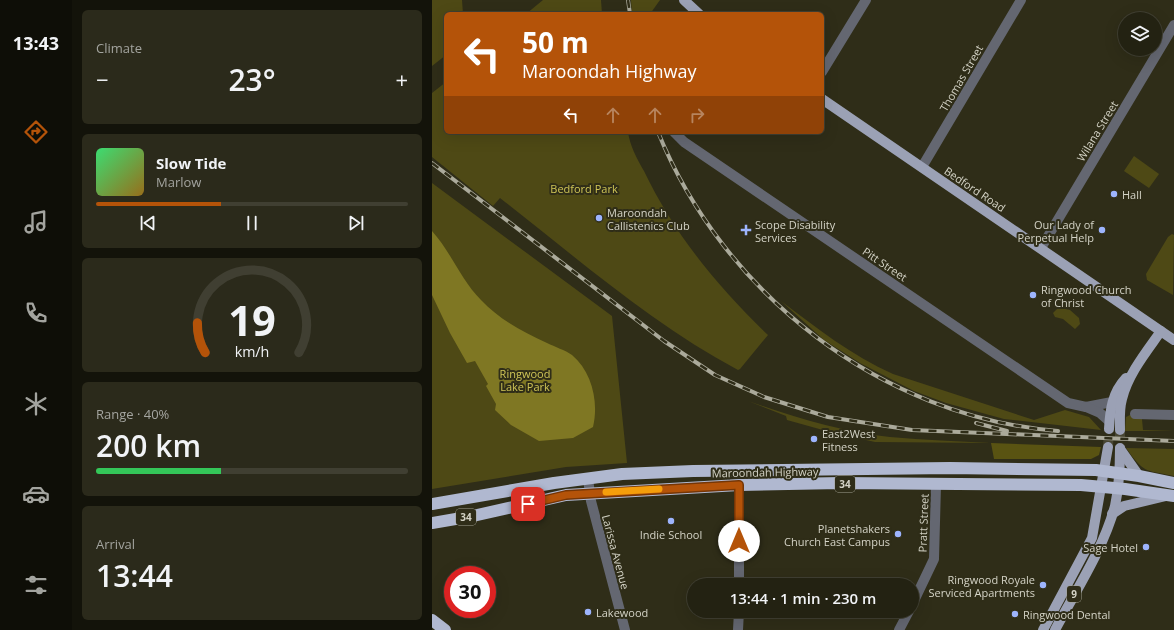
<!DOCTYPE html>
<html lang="en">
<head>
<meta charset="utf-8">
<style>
  body { margin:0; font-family:"Open Sans",sans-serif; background:#2b2a1b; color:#f1f3f6; height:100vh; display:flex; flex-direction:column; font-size:15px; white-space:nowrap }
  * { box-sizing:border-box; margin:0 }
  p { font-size:13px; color:#a3a49f }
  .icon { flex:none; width:22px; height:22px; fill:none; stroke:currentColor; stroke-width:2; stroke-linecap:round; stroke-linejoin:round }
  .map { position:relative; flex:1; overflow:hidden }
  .sheet { display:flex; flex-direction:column; gap:10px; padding:10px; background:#13130a; width:360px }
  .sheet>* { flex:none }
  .guide { position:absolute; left:12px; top:12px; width:380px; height:122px; border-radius:6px; box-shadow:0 4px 16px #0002,0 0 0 1px #403f32; background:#b45309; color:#fff; overflow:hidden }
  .fabs { position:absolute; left:686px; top:12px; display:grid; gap:8px }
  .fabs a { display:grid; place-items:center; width:44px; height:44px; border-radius:50%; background:#232212; box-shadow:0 4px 16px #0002,0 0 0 1px #403f32; font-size:20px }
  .speed { position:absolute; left:12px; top:566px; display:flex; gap:8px; font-size:20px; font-weight:700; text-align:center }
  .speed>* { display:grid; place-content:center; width:52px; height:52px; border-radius:50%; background:#232212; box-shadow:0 4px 16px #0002,0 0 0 1px #403f32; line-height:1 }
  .speed .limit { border:6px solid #d22; background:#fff; color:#111 }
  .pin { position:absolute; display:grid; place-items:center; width:34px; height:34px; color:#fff; margin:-17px; border-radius:8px; box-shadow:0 2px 6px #0006 }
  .me { position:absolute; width:44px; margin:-22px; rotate:0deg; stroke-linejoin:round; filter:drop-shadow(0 0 3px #0008) }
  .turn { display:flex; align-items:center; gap:14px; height:84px; padding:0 12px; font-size:18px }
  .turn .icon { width:52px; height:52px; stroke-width:2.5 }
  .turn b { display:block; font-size:28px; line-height:34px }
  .lanes { display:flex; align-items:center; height:38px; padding:0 12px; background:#0003; justify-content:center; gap:20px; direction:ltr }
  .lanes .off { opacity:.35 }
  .big { font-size:30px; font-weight:600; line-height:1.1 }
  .sheet .card { flex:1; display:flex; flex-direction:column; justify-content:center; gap:6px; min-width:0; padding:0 14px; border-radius:6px; background:#2b2a1b }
  .sheet .dial { align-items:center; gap:0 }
  .dial svg { height:104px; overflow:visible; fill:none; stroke:#403f32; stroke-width:7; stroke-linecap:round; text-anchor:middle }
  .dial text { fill:#f1f3f6; stroke:none }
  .song { display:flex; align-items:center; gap:12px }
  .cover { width:48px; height:48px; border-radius:6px; background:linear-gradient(135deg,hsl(140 70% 55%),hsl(40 70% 35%)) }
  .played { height:4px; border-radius:2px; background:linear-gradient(90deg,#b45309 40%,#403f32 40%) }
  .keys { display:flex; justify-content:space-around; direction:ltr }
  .heat { display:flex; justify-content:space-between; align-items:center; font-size:22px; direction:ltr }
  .charge { height:6px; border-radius:3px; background:linear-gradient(90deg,#34c759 40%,#403f32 0) }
  .trip { position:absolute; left:255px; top:578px; width:232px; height:40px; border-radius:20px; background:#232212; box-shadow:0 4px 16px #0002,0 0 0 1px #403f32; font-weight:600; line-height:40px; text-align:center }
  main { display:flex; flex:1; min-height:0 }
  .tab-bar { display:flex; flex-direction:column; width:72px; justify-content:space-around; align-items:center; background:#0e0e07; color:#a3a49f }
  .tab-bar .icon { width:28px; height:28px }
  .tab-bar .active { color:#b45309 }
  .tab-bar b { font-size:18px; color:#f1f3f6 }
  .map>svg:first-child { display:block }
  .green { fill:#4e4915 }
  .forest { fill:#595312 }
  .water { fill:#7f7723 }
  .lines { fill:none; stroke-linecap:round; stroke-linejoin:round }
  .major-tunnel { stroke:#484632; stroke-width:10; stroke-dasharray:10 5; stroke-linecap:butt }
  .minor { stroke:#646771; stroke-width:10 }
  .major { stroke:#9ba1b5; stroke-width:10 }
  .highway { stroke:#b0b8d0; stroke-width:12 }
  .rail-casing { stroke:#abaa9b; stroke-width:4 }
  .rail { stroke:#2f2d18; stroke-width:2.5; stroke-dasharray:8; stroke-linecap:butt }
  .route-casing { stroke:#753606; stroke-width:10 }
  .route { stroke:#b45309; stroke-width:7 }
  .slow { stroke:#f59e0b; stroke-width:7 }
  .poi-dot { fill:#9db4fd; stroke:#2f2d18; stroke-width:1.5 }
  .labels { text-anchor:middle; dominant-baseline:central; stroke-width:4; stroke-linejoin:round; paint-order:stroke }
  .shield { fill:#2f2d18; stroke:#a2a192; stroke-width:1 }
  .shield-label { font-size:10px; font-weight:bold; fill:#d4d3c6 }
  .street-label { font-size:11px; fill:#d4d3c6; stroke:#2f2d18 }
  .park-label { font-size:11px; fill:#cfc556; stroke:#2f2d18 }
  .poi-label { font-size:11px; fill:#d4d3c6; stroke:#2f2d18; text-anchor:start }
</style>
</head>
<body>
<main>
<nav class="tab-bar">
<b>13:43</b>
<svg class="icon active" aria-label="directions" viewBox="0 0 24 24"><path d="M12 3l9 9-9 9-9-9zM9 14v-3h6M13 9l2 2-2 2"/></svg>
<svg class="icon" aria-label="music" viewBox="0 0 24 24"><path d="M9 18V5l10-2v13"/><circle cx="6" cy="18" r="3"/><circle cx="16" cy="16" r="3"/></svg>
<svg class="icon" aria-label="phone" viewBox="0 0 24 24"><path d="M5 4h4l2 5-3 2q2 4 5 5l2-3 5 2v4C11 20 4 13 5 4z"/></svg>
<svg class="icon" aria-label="climate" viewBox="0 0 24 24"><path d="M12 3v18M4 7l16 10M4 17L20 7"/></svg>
<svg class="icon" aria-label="car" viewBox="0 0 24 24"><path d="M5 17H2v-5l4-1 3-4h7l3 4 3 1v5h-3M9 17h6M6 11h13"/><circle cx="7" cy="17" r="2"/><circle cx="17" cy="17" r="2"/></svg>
<svg class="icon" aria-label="filters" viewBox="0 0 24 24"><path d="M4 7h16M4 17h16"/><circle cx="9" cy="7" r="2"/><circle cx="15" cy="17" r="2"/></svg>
</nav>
<section class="sheet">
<div class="card"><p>Climate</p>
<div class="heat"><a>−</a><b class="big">23°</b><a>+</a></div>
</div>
<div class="card">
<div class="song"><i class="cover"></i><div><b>Slow Tide</b><p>Marlow</p></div></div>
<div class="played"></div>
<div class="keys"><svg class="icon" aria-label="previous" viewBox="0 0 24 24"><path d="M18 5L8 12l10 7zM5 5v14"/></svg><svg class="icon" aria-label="pause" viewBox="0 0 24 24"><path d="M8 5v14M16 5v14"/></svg><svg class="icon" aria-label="next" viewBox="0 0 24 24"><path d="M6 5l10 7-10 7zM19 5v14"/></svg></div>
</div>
<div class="card dial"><svg viewBox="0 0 100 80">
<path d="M14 69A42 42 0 1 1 86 69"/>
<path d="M14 69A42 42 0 0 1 8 46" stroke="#b45309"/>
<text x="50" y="56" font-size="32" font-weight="700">19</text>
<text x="50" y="72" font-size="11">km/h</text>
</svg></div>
<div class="card"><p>Range · 40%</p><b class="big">200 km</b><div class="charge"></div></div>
<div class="card"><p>Arrival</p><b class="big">13:44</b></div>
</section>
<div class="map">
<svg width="742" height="630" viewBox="0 0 742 630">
  <rect width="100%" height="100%" fill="#2f2d18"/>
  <g class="green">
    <polygon points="0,0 30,0 31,14 14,14 14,55 0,66"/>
    <polygon points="111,0 169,0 170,14 94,14"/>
    <polygon points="199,0 228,0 218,14 200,14"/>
    <path d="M 14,82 L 14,132 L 196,132 C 198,146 205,159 212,171 C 242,234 286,287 336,335 L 308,369 L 306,370 C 220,324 145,258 68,198 L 61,206 L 0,157 L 0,93 Z"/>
    <polygon points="702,156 727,174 717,188 692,171"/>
    <polygon points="0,183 180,316 195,463 134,467 0,489"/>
    <polygon points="740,234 742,235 741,295 715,280 714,274 736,237"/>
    <path d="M 349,301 C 385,328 420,356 461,374 L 602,420 L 633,410 L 657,417 L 669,430 L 572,419 L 514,403 L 482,391 L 428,363 L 392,340 Z"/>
    <polygon points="629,308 638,310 647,318 648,324 643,329 631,319 623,317 621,313 625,309"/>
    <path d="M 316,401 C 362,417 410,432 458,437 C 492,440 526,441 559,443 L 443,442 L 398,432 L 355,420 L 354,416 Z"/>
    <polygon points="700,414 710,419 711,430 742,431 693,431 694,417"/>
    <path d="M 694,448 L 742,449 L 742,476 C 712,470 712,473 694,448 Z"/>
  </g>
  <polygon class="forest" points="559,443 669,447 667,455 659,459 562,459"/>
  <path class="water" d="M 0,231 C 19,252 29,280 49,300 C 68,320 91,332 115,343 C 123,347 133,350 140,355 C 160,372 167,402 161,427 L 141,438 L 107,441 L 79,425 L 63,410 L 64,404 L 54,386 L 56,384 L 43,361 L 35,363 L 18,333 L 0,295 Z"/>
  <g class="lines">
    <g class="major-tunnel">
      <polyline points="688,430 688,448"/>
      <polyline points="676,447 677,429"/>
    </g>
    <g class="minor">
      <polyline points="390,72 434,0"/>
      <polyline points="242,132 252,142 636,403 654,407 680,402"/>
      <polyline points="490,167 589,0"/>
      <polyline points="609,248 742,25"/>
      <polyline points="654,407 668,413 677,421"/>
      <polyline points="703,414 742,415"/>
      <polyline points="156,479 159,501 193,630"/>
      <polyline points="307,485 307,585"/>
      <polyline points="480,605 502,559 504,485"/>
      <polyline points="306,630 307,611"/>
      <polyline points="467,630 477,611"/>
    </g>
    <g class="major">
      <polyline points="252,0 267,14"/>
      <polyline points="390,99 742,340"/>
      <path d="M 677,429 C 678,410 680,393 694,378"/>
      <path d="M 688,430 C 688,420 687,409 690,399 C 696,374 715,351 729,331"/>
      <polyline points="688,449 707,476"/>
      <polyline points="680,514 692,506 734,496"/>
      <polyline points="611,630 660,538 676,447"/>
      <path d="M 623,630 C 644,590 671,550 683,506 C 687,487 688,467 688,448"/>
    </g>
    <g class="highway">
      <polyline points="0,504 122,483 190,474 261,471 518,468 664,470 707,476 742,483"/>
      <polyline points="0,523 41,516 134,495 307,485 408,483 649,485 693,489 742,496"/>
      <polyline points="0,620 13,630"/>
    </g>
    <defs>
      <g id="rail">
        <polyline points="196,0 198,14"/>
        <path d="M 226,132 C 292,295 450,417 626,431"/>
        <polyline points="0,163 232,341 283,375 332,397 396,417 480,430 742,441"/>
        <polyline points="544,423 575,431"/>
      </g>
    </defs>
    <use href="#rail" class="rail-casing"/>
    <use href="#rail" class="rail"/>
  </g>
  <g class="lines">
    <defs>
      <polyline id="route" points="96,504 134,495 307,485 307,541"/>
    </defs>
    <use href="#route" class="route-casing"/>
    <use href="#route" class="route"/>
    <polyline class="slow" points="174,492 227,489"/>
  </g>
  <g class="poi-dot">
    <circle cx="682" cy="194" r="4"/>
    <circle cx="167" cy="218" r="4"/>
    <path d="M312 224h4v4h4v4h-4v4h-4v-4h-4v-4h4z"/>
    <circle cx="670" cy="230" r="4"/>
    <circle cx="601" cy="295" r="4"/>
    <circle cx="382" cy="439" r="4"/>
    <circle cx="239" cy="521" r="4"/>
    <circle cx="466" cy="534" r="4"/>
    <circle cx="714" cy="547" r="4"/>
    <circle cx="611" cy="585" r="4"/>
    <circle cx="156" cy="612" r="4"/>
    <circle cx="583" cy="614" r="4"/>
  </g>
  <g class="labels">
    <g class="shield">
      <rect x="403" y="476" width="20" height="16" rx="3"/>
      <rect x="24" y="509" width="20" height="16" rx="3"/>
      <rect x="635" y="586" width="14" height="16" rx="3"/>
    </g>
    <g class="shield-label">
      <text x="413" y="484">34</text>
      <text x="34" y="517">34</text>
      <text x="642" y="594">9</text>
    </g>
    <g class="street-label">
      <text transform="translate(529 78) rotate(-60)">Thomas Street</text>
      <text transform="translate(665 131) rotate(-59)">Wilana Street</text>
      <text transform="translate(543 189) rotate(34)">Bedford Road</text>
      <text transform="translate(453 264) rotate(34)">Pitt Street</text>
      <text transform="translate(333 472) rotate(-1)">Maroondah Highway</text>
      <text transform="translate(491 523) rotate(-88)">Pratt Street</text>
      <text transform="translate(184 552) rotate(75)">Larissa Avenue</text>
    </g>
    <g class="park-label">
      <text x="152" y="188">Bedford Park</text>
      <text x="93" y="373">Ringwood<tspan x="93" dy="13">Lake Park</tspan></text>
    </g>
    <g class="poi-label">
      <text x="690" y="194">Hall</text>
      <text x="175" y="212">Maroondah<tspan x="175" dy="13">Callistenics Club</tspan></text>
      <text x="323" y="224">Scope Disability<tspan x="323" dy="13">Services</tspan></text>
      <text x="662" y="224" text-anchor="end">Our Lady of<tspan x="662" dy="13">Perpetual Help</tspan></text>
      <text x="609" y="289">Ringwood Church<tspan x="609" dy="13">of Christ</tspan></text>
      <text x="390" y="433">East2West<tspan x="390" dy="13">Fitness</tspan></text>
      <text x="458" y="528" text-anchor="end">Planetshakers<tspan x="458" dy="13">Church East Campus</tspan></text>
      <text x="239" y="534" text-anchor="middle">Indie School</text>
      <text x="706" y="547" text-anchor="end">Sage Hotel</text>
      <text x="603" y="579" text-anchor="end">Ringwood Royale<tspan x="603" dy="13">Serviced Apartments</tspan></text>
      <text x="164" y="612">Lakewood</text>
      <text x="591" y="614">Ringwood Dental</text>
    </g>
  </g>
</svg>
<div class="fabs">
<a><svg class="icon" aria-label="layers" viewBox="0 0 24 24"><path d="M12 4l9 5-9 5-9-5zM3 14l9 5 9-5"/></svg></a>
</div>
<div class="speed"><div class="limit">30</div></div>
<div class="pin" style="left:96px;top:504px;background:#d93025"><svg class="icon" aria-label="arrive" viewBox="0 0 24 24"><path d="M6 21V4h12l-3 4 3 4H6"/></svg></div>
<svg class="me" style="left:307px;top:541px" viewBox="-20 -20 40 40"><circle r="19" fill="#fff"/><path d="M0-13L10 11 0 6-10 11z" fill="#b45309"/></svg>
<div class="trip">13:44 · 1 min · 230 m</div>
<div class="guide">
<div class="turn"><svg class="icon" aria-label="left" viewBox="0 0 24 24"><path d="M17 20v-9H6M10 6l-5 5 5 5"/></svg><div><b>50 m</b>Maroondah Highway</div></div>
<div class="lanes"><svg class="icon" aria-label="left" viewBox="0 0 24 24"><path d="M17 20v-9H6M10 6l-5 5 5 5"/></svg><svg class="icon off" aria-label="ahead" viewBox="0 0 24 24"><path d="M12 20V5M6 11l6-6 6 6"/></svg><svg class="icon off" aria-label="ahead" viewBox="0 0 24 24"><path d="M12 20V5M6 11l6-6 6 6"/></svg><svg class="icon off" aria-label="right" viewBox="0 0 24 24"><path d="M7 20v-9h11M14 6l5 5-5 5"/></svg></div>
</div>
</div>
</main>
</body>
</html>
